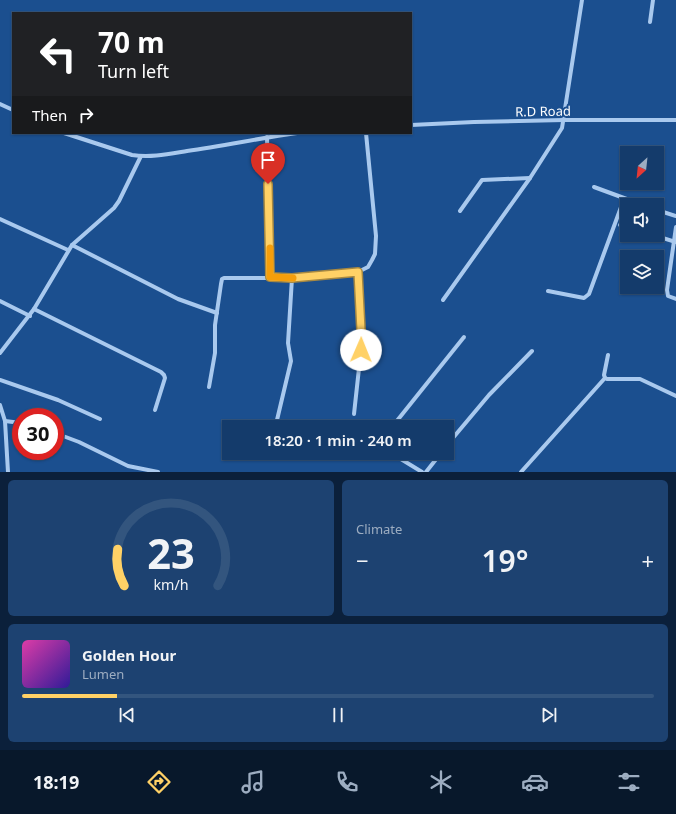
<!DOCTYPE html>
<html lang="en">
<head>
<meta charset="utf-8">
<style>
  body { margin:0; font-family:"Noto Sans",sans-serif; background:#1d4271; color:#f1f3f6; height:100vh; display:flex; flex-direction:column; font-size:15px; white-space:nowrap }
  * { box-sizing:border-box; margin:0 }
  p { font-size:13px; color:#9dadc1 }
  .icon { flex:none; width:22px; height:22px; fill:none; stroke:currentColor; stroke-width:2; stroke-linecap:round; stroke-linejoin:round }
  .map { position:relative; height:472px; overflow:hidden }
  .details { display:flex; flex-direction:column; gap:8px; padding:8px; background:#0b203b; flex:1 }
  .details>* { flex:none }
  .top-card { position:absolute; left:12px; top:12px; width:400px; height:122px; border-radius:0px; box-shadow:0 1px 3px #0004,0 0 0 1px #33557e; background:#202124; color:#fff; overflow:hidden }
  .needle { width:26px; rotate:207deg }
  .tools { position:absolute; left:620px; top:146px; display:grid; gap:8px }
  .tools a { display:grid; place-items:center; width:44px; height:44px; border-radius:0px; background:#143b6b; box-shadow:0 1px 3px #0004,0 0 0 1px #33557e; font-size:20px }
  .speed { position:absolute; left:12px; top:408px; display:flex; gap:8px; font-size:20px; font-weight:700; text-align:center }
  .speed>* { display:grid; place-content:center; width:52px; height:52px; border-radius:50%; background:#143b6b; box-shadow:0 1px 3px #0004,0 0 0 1px #33557e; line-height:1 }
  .speed .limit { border:6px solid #d22; background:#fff; color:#111 }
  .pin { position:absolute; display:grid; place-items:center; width:34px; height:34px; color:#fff; margin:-41px -17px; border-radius:50% 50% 50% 0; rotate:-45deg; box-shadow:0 0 4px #0007 }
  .pin .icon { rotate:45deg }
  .me { position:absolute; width:44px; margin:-22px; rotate:1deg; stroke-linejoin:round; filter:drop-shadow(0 0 3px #0008) }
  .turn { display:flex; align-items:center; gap:14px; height:84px; padding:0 20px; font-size:18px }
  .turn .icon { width:52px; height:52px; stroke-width:2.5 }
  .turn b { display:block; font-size:28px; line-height:34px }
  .then { display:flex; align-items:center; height:38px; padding:0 20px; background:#0003; gap:8px; font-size:15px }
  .big { font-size:30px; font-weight:600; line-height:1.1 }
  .details .tile { flex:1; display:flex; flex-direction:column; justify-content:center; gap:6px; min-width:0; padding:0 14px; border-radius:6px; background:#1d4271 }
  .details .dial { align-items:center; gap:0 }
  .dial svg { height:104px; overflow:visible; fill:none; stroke:#33557e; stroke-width:7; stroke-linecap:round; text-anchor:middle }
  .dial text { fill:#f1f3f6; stroke:none }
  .song { display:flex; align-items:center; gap:12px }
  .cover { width:48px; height:48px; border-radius:6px; background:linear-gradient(135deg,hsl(320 70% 55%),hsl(250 70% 35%)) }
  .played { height:4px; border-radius:2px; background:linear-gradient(90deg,#ffd166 15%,#33557e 15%) }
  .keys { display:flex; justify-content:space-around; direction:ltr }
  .heat { display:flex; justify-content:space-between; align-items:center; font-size:22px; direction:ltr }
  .details .tiles { flex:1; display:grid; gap:8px; grid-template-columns:1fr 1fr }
  .tile:last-child { grid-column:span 2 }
  .trip { position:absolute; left:222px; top:420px; width:232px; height:40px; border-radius:0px; background:#143b6b; box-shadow:0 1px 3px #0004,0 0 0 1px #33557e; font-weight:600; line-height:40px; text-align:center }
  .menu { display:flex; height:64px; justify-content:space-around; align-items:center; background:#08182b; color:#9dadc1 }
  .menu .icon { width:28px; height:28px }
  .menu .selected { color:#ffd166 }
  .menu b { font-size:18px; color:#f1f3f6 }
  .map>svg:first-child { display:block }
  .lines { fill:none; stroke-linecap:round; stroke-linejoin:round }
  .minor { stroke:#a9c9ee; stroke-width:4 }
  .route-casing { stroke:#a68842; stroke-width:10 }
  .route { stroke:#ffd166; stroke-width:7 }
  .slow { stroke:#f59e0b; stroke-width:7 }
  .labels { text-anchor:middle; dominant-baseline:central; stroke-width:4; stroke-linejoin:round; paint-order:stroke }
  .street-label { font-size:13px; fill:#fff; stroke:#1b4f8f }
</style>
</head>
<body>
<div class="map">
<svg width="676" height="472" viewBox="0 0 676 472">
  <rect width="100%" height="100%" fill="#1b4f8f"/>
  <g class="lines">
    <g class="minor">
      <polyline points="650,22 653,0"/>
      <polyline points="0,104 13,110"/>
      <polyline points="411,125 474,122 564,120 676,120"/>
      <path d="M 64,133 L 132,155 C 150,158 169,154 187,151 C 224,146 260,138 297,133"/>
      <polyline points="267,137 270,277"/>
      <polyline points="594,187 643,205"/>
      <polyline points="657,210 676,216"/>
      <polyline points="460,211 482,180 530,178"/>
      <polyline points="0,219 68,250"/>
      <polyline points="620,225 627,227"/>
      <polyline points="676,227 667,290 668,296 676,299"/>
      <polyline points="653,235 676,242"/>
      <polyline points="72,245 178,299 217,313"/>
      <polyline points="292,278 288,343 291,361 277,420 279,423 299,427"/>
      <polyline points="548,291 584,298 589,294 624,199"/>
      <polyline points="443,300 530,178 562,128 582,0"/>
      <polyline points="0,301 30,316"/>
      <polyline points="34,309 161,372 164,375 165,378 155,410"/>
      <polyline points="0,353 34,309 72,245 114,208 119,201 141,156"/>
      <polyline points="605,378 607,379 640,379 676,396"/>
      <polyline points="0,380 58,400 100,419"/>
      <polyline points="209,387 215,353 215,325 221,284 222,279 224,278 292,278 358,272 368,267 372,260 375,254 376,236 366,133"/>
      <polyline points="0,405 5,421 8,472"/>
      <polyline points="354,414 361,350 361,330 358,272"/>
      <polyline points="5,421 21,423"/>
      <polyline points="392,427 464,337"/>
      <polyline points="55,433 79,442 128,466 158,472"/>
      <polyline points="447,445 489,395 532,351"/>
      <polyline points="391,453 422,472"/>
      <polyline points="426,472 441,453"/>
      <polyline points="521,472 605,378 604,375 608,355"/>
    </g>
  </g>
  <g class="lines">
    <defs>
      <polyline id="route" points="268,184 270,277 292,278 358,272 361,330 361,350"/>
    </defs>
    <use href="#route" class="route-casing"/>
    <use href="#route" class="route"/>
    <polyline class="slow" points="270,248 270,277 293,278"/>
  </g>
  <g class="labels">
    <g class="street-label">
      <text transform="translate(543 111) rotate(-1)">R.D Road</text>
    </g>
  </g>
</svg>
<div class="tools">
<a><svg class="needle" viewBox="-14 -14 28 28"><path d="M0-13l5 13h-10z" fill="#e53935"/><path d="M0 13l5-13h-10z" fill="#9dadc1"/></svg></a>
<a><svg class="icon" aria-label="sound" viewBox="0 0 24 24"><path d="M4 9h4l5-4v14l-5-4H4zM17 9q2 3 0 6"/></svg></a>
<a><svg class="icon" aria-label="layers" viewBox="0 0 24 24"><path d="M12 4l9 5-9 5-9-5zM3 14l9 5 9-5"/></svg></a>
</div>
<div class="speed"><div class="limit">30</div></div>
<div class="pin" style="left:268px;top:184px;background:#d93025"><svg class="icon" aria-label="arrive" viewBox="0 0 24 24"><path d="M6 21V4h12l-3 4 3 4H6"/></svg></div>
<svg class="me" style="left:361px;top:350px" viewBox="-20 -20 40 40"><circle r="19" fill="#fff"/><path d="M0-13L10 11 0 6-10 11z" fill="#ffd166"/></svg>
<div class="trip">18:20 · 1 min · 240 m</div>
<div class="top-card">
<div class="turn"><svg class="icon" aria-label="left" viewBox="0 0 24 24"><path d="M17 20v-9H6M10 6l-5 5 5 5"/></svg><div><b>70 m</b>Turn left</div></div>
<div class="then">Then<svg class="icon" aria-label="right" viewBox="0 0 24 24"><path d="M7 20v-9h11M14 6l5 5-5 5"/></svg></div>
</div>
</div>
<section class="details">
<div class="tiles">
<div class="tile dial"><svg viewBox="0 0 100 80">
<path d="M14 69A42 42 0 1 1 86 69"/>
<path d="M14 69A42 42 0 0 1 9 41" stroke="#ffd166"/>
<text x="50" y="56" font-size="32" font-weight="700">23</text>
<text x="50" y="72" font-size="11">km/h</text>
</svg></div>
<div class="tile"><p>Climate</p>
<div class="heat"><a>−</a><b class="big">19°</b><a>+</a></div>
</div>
<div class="tile">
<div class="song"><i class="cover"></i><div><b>Golden Hour</b><p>Lumen</p></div></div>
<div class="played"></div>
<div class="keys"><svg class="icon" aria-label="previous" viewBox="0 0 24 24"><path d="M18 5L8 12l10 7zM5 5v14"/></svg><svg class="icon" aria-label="pause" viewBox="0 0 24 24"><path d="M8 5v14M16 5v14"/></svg><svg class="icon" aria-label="next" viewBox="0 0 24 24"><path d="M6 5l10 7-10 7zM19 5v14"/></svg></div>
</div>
</div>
</section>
<nav class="menu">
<b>18:19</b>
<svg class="icon selected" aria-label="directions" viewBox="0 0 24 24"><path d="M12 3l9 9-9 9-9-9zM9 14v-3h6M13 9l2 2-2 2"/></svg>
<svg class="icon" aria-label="music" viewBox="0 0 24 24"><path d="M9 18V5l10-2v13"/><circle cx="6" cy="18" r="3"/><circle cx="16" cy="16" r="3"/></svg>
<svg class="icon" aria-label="phone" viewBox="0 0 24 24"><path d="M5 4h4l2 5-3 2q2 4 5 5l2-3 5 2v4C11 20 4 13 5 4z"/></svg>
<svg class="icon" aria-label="climate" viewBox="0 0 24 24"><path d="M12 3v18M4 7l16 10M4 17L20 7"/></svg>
<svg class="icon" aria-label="car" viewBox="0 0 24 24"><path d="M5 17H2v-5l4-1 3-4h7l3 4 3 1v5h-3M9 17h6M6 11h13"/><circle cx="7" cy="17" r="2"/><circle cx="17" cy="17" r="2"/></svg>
<svg class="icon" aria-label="filters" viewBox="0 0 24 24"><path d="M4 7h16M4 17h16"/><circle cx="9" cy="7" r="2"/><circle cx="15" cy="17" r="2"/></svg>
</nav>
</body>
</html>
